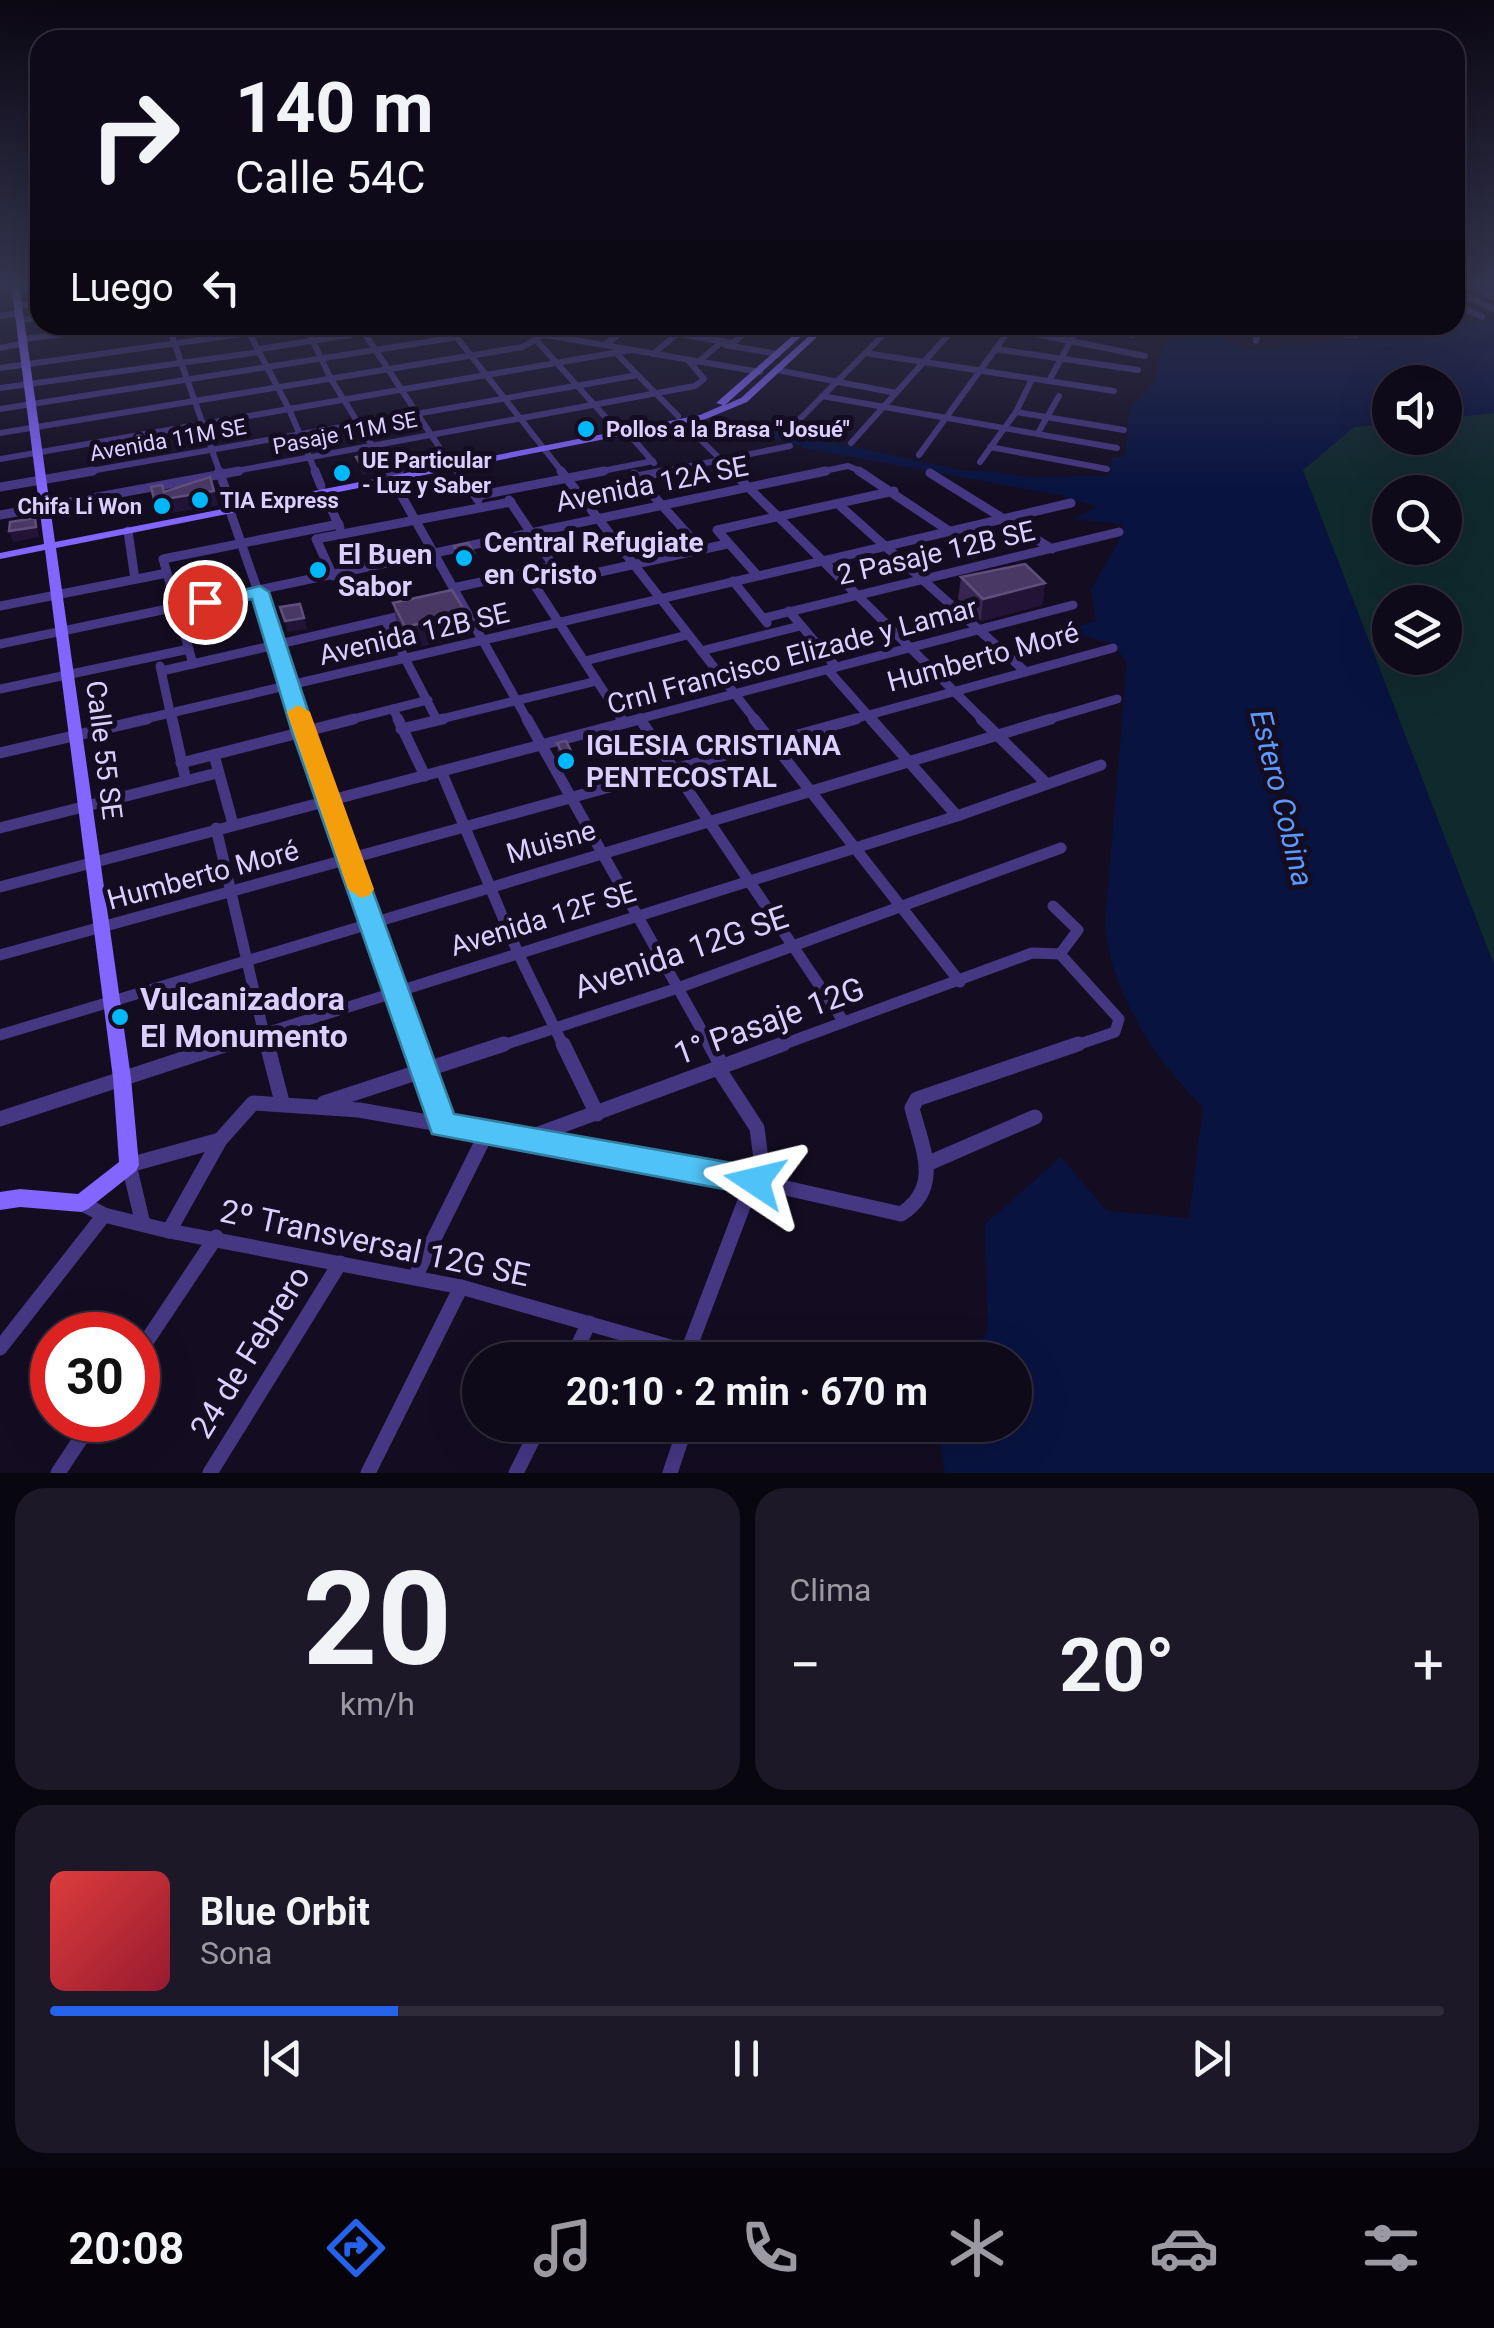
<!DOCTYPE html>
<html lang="es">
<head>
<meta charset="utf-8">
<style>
  body { margin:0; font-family:Roboto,sans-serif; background:#1d1827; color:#f1f3f6; height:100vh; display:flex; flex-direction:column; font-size:38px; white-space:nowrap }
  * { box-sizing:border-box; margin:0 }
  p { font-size:32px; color:#9b9aa2 }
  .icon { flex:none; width:55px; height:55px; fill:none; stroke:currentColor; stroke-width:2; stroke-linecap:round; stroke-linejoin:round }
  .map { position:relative; height:1473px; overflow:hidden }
  .panel { display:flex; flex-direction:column; gap:15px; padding:15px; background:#08060e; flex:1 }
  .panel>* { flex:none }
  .banner { position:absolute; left:30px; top:30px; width:1435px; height:305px; border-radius:30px; box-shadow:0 10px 40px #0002,0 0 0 2px #2f2b39; background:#0f0a1a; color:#f1f3f6; overflow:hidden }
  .buttons { position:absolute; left:1372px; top:365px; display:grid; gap:20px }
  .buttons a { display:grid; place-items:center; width:90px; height:90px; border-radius:50%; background:#0f0a1a; box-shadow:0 10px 40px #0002,0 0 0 2px #2f2b39; font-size:50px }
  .speed { position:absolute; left:30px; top:1312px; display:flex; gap:20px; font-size:50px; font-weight:700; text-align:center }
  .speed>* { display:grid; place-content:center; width:130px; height:130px; border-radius:50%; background:#0f0a1a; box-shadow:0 10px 40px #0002,0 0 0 2px #2f2b39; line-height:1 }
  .speed .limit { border:15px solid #d22; background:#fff; color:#111 }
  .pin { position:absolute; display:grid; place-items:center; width:85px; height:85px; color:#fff; margin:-42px; border:5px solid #fff; border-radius:50%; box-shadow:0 2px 10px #0007 }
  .me { position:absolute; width:110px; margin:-55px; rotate:280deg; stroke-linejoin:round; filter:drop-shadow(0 0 8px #0008) }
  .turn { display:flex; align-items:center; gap:35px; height:210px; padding:0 40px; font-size:45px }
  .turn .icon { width:130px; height:130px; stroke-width:2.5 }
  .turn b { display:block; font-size:70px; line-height:85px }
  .then { display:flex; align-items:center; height:95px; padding:0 40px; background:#0003; gap:20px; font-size:38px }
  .big { font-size:75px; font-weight:700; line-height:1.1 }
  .panel .tile { flex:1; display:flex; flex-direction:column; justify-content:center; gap:15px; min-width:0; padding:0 35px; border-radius:30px; background:#1d1827 }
  .panel .dial { align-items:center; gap:0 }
  .dial b { font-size:130px; line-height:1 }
  .song { display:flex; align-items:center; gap:30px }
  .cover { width:120px; height:120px; border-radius:15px; background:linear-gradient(135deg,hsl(0 70% 55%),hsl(350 70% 35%)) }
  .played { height:10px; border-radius:5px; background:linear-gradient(90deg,#2563eb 25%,#2f2b39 25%) }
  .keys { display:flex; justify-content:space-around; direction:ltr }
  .heat { display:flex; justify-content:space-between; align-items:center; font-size:55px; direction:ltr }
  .panel .tiles { flex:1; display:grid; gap:15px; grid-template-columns:1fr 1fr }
  .tile:last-child { grid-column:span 2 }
  .trip { position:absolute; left:462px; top:1342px; width:570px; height:100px; border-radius:50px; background:#0f0a1a; box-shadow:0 10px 40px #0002,0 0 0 2px #2f2b39; font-weight:700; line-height:100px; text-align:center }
  .menu { display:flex; height:160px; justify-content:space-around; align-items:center; background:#06040a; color:#9b9aa2 }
  .menu .icon { width:70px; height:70px }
  .menu .on { color:#2563eb }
  .menu b { font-size:45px; color:#f1f3f6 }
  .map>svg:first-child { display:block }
  .green { fill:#10292d; fill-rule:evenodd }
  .water { fill:#081340 }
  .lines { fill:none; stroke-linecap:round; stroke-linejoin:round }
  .street-far3 { stroke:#463783; stroke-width:6 }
  .street-far2 { stroke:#463783; stroke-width:9 }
  .street-far1 { stroke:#463783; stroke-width:11 }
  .street { stroke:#463783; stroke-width:15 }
  .secondary { fill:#8365ff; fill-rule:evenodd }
  .wall { fill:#362651 }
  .shaded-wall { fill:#211436 }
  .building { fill:#473864; stroke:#5f4f7c; stroke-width:2.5 }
  .route { fill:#4fc3f7; stroke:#337fa1; stroke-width:2.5 }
  .slow { fill:#f59e0b }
  .poi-dot { fill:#00b7f9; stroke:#140d22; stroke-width:4 }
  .labels { text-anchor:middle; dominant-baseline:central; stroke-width:10; stroke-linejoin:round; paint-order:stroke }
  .far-poi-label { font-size:22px; font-weight:bold; fill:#dcceff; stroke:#140d22; text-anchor:start }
  .far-street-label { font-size:22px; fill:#dcceff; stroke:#140d22 }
  .street-label { font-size:28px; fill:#dcceff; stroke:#140d22 }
  .poi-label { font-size:28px; font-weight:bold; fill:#dcceff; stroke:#140d22; text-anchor:start }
  .water-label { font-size:30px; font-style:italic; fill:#5c99ff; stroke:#140d22 }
  .near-street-label { font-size:32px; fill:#dcceff; stroke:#140d22 }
  .near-poi-label { font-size:32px; font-weight:bold; fill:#dcceff; stroke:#140d22; text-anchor:start }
</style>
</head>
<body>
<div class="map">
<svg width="1494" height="1473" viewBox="0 0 1494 1473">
  <rect width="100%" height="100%" fill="#140d22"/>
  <path class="green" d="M 1494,413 L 1494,965 L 1302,470 L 1354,427 L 1390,423 L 1390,438 L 1445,438 L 1445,418 ZM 1390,492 L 1445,492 L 1445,548 L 1390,548 ZM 1390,602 L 1445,602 L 1445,658 L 1390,658 Z"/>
  <path class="water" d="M 1494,319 L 1494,413 L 1445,418 L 1445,382 L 1390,382 L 1390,423 L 1354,427 L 1303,470 L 1494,965 L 1494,1473 L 945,1473 L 938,1425 L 1015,1425 L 1015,1360 L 967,1360 L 988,1331 L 985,1224 L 1061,1157 L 1107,1211 L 1189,1218 L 1203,1107 C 1156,1062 1110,991 1105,924 L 1127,662 L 1113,644 L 1064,630 L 1096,621 L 1091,589 L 1120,539 L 1122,524 L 1073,519 L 1098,507 L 1059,495 L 808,449 L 762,435 L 746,423 L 964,471 C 990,469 1011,476 1036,477 C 1061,478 1083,474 1108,477 L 1112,458 L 1126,455 L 1129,410 L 1154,383 L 1159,360 L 1172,335 L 1184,325 L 1241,325 L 1222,327 L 1217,335 L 1248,349 L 1373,339 Z"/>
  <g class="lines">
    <g class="street-far3">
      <polyline points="1464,283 1494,297"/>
      <polyline points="17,293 40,287"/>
      <polyline points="1462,294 1494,309"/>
      <polyline points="1455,304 1482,317"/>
      <polyline points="19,305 40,303"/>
      <polyline points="0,316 20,313"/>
      <polyline points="21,320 40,318"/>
      <polyline points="168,325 220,473"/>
      <polyline points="245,325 289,409 316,473"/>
      <polyline points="305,325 331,379 389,473"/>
      <polyline points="359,325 449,462"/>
      <polyline points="447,325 563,473"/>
      <polyline points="488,325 760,372"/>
      <polyline points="604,325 626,329"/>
      <polyline points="628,325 732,343"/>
      <polyline points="764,325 803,331"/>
      <polyline points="977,325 1006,332"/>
      <polyline points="1082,325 1133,335"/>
      <polyline points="1010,329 1145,356"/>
      <polyline points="248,331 284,325"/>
      <polyline points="1306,332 1356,335"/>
      <polyline points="24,339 137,325"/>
      <polyline points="536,340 616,429"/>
      <polyline points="1256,341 1259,325"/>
      <polyline points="605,345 631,325"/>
      <polyline points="725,345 778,354"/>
      <polyline points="729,346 755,325"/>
      <polyline points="0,348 25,343"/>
      <polyline points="260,349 413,325"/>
      <polyline points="995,349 1138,370"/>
      <polyline points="616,353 678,416"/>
      <polyline points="865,353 1114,391"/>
      <polyline points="653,354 688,325"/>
      <polyline points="698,362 723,341"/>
      <polyline points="0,368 249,333"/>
      <polyline points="777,370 896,393"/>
      <polyline points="1049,381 1079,325"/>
      <polyline points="0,388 260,352"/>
      <polyline points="822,396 1117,448"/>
      <polyline points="0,409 458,337"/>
      <polyline points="1016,412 1124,430"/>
      <polyline points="683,422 734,473"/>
      <polyline points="790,429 893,325"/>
      <polyline points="0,433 523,347 559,325"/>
      <polyline points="628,433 654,463"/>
      <polyline points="1038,433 1059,396"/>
      <polyline points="851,443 957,325"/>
      <polyline points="990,447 1107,469"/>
      <polyline points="919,455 1013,325"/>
      <polyline points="0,459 631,350"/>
      <polyline points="980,462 1016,412 1032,379"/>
      <polyline points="456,467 460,473"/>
      <polyline points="79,473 638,375"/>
      <polyline points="225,473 695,386 704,379 688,360"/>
      <polyline points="592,473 653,461"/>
      <polyline points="656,473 790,446"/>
      <polyline points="814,473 848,466 865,473"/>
    </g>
    <g class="street-far2">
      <polyline points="219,471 231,504"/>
      <polyline points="315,471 321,486"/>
      <polyline points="399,471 391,477 528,721"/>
      <polyline points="458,471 478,500"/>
      <polyline points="561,471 756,721"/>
      <polyline points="732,471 984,721"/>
      <polyline points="859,471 949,531"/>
      <polyline points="930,473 1052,549"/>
      <polyline points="634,474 701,549"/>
      <polyline points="637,477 668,471"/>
      <polyline points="0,487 93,471"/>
      <polyline points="324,493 340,528"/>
      <polyline points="476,496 604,471"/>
      <polyline points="509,500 563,580"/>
      <polyline points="838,504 1026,672"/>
      <polyline points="230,511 303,721"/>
      <polyline points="0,515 239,471"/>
      <polyline points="128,531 135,579"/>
      <polyline points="526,572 623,721"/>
      <polyline points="757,575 717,530 894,491"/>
      <polyline points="333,576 316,539 511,502"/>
      <polyline points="733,581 767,623"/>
      <polyline points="536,586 727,544"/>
      <polyline points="453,588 554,566"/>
      <polyline points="0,606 167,573"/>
      <polyline points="789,611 836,667"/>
      <polyline points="764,618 1119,532"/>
      <polyline points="385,620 437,720"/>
      <polyline points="0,644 826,471"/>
      <polyline points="701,651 800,626"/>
      <polyline points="585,661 687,635"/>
      <polyline points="193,664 163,559 339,524"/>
      <polyline points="160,666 172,721"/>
      <polyline points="828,670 873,721"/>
      <polyline points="162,671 405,615"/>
      <polyline points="0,689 189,649"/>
      <polyline points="393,709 399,721"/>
      <polyline points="136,721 1071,503"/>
      <polyline points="345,721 428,700"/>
      <polyline points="433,721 597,681"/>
      <polyline points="631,721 1073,605"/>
      <polyline points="847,721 1113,648"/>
      <polyline points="1043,721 1117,699"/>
    </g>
    <g class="street-far1">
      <polyline points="172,719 186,781"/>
      <polyline points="302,719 416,1047"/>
      <polyline points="398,719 425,776"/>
      <polyline points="527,719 711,1047"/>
      <polyline points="621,719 624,723"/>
      <polyline points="640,719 844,1022"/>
      <polyline points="754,719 960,982"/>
      <polyline points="871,719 957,816"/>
      <polyline points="981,719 1045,782"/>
      <polyline points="401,729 443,719"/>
      <polyline points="0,753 147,719"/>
      <polyline points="214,755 233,824"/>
      <polyline points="181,763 354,719"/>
      <polyline points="441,771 518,953 564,1047"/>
      <polyline points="0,828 217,773"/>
      <polyline points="216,828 267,1047"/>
      <polyline points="0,887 640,719"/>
      <polyline points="1053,906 1078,930 1060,954"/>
      <polyline points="0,955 856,719"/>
      <polyline points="0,1035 1051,719"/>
      <polyline points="221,1047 957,816 1101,765"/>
      <polyline points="497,1047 678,988 1061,848"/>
      <polyline points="776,1047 1032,953 1060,954 1119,1019 1115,1032 1071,1047"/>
    </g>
    <g class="street">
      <polyline points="267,1044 282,1102"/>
      <polyline points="415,1044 443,1125"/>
      <polyline points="563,1044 597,1114"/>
      <polyline points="710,1044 722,1066"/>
      <polyline points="324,1103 504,1044"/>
      <polyline points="0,1119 228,1044"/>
      <path d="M 525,1139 L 755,1181 L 901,1214 C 943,1187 922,1148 912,1108 L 917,1099 L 1078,1044"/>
      <polyline points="525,1139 783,1044"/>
      <polyline points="929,1163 1035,1117"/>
      <polyline points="81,1203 104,1215 169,1231 461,1287 716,1360"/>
      <polyline points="143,1224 129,1165 220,1140"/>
      <polyline points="169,1231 220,1140 253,1103 359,1110 525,1139"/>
      <polyline points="415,1277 487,1132"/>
      <polyline points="0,1348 104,1215"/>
      <polyline points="688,1351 761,1159 757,1128 718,1068"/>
      <polyline points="138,1354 216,1237"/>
      <polyline points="571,1360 589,1323"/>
      <polyline points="58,1473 93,1420"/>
      <polyline points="210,1473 340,1263"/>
      <polyline points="368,1473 461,1287"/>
      <polyline points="516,1473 540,1425"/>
      <polyline points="670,1473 686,1425"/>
    </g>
    <polygon class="secondary" points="11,283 19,283 55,542 700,415 723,405 716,403 805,325 814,325 725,405 741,398 821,325 830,325 747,402 706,419 56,548 131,1078 139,1165 136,1171 88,1209 81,1212 20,1207 0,1210 0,1192 20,1189 78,1194 119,1162 113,1078 45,550 0,559 0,553 44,544"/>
  </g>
  <g class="wall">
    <polygon points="151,487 164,492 218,505 163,514 158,513"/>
    <polygon points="454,546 474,553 475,563 461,566 455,557"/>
    <polygon points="961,577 1045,583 1042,605 981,621 958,599"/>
    <polygon points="393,603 469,635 409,649 397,625"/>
    <polygon points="557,743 573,755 575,767 566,769 558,755"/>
  </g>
  <g class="shaded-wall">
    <polygon points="375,462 376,472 362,475 361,465"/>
    <polygon points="214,491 218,505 163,514 159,500"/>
    <polygon points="35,518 39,537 13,542 9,531"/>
    <polygon points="474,553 475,563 461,566 460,556"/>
    <polygon points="1045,583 1042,605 981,621 983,599"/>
    <polygon points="466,613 469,635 409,649 405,627"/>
    <polygon points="304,618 307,629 287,632 285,621"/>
    <polygon points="573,755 575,767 566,769 565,757"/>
  </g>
  <g class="building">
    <polygon points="369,454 375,462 361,465 356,457"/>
    <polygon points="210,477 214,491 159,500 154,499 151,487 162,485 164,492"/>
    <polygon points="35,518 36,527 9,531 10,522"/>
    <polygon points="468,543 474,553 460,556 454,546"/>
    <polygon points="1025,564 1045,583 983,599 961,577"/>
    <polygon points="452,590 466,613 405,627 393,603"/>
    <polygon points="300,604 304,618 285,621 280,607"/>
    <polygon points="566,741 573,755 565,757 557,743"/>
  </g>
  <linearGradient id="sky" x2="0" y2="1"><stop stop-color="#0b0713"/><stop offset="0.58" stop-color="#34354f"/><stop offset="1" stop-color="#34354f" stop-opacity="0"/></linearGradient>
  <rect width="1494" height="489" fill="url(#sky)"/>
  <polygon class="route" points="260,586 269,592 315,732 454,1114 755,1167 766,1171 771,1181 766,1191 755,1195 432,1134 292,732 252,599 205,608 195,602"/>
  <polygon class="slow" points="298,705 310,712 374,889 370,895 361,898 348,889 287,712"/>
  <g class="poi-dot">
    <circle cx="586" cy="429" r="10"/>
    <circle cx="342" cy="473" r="10"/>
    <circle cx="200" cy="500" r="10"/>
    <circle cx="162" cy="506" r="10"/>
    <circle cx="464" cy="558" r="10"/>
    <circle cx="318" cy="570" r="10"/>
    <circle cx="566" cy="761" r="10"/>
    <circle cx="120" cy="1017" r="10"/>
  </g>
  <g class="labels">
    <g class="far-poi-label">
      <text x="606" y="429">Pollos a la Brasa "Josué"</text>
      <text x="362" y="460">UE Particular<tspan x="362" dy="25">- Luz y Saber</tspan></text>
      <text x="220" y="500">TIA Express</text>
      <text x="142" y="506" text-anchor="end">Chifa Li Won</text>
    </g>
    <g class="far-street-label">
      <text transform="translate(345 433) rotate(-11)">Pasaje 11M SE</text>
      <text transform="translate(168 440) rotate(-10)">Avenida 11M SE</text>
    </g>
    <g class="street-label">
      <text transform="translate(652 484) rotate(-11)">Avenida 12A SE</text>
      <text transform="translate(936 553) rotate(-13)">2 Pasaje 12B SE</text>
      <text transform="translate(414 634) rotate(-13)">Avenida 12B SE</text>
      <text transform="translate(792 656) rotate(-15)">Crnl Francisco Elizade y Lamar</text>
      <text transform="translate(983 657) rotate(-15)">Humberto Moré</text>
      <text transform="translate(104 750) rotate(83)">Calle 55 SE</text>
      <text transform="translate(551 842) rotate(-16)">Muisne</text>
      <text transform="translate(203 875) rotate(-15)">Humberto Moré</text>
      <text transform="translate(543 919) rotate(-17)">Avenida 12F SE</text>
    </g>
    <g class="poi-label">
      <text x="484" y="542">Central Refugiate<tspan x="484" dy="32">en Cristo</tspan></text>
      <text x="338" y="554">El Buen<tspan x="338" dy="32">Sabor</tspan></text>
      <text x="586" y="745">IGLESIA CRISTIANA<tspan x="586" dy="32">PENTECOSTAL</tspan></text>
    </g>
    <g class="water-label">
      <text transform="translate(1282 798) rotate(76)">Estero Cobina</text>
    </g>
    <g class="near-street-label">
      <text transform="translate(681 952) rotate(-19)">Avenida 12G SE</text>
      <text transform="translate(769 1021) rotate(-20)">1° Pasaje 12G</text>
      <text transform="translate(375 1243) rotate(12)">2º Transversal 12G SE</text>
      <text transform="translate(250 1352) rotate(-58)">24 de Febrero</text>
    </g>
    <g class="near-poi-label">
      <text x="140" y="999">Vulcanizadora<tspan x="140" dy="37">El Monumento</tspan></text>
    </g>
  </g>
</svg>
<div class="buttons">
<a><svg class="icon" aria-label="sound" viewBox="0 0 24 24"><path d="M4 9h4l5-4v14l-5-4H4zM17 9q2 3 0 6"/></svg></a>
<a><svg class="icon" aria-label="search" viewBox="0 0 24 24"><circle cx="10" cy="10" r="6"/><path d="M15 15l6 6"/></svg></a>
<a><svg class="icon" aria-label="layers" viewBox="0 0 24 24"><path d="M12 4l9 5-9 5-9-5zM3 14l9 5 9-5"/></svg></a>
</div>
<div class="speed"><div class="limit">30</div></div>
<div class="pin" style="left:205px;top:602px;background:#d93025"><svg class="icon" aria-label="arrive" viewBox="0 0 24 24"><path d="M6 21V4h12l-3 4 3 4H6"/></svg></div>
<svg class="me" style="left:755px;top:1181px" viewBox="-20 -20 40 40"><path d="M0-17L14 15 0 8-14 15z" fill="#4fc3f7" stroke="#fff" stroke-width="4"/></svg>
<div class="trip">20:10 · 2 min · 670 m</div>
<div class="banner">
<div class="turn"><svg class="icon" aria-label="right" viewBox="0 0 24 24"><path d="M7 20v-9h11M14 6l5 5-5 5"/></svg><div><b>140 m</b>Calle 54C</div></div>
<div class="then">Luego<svg class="icon" aria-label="left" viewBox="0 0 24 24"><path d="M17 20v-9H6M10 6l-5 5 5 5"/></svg></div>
</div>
</div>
<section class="panel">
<div class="tiles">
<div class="tile dial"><b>20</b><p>km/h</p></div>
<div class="tile"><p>Clima</p>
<div class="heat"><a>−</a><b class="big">20°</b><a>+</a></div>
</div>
<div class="tile">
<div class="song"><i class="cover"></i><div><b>Blue Orbit</b><p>Sona</p></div></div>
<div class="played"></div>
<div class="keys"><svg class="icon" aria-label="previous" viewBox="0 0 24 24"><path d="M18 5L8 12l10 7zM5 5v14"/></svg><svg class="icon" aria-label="pause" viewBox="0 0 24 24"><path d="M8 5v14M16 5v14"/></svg><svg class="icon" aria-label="next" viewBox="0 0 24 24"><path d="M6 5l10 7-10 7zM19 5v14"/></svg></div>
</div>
</div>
</section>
<nav class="menu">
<b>20:08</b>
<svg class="icon on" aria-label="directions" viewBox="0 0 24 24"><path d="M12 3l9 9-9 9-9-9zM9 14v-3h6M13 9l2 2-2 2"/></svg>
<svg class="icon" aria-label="music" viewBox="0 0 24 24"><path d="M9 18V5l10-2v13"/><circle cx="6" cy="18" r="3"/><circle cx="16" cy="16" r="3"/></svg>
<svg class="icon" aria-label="phone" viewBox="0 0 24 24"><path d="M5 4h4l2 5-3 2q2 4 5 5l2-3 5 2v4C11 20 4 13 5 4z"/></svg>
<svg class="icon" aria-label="climate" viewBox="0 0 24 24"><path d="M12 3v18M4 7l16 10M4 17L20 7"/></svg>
<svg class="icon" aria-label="car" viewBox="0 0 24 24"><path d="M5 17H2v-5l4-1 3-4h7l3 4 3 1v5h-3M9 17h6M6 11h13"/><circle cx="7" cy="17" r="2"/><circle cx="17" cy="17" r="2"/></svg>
<svg class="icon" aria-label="filters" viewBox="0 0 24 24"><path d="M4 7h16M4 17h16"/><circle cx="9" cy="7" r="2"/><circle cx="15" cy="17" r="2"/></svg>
</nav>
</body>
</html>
